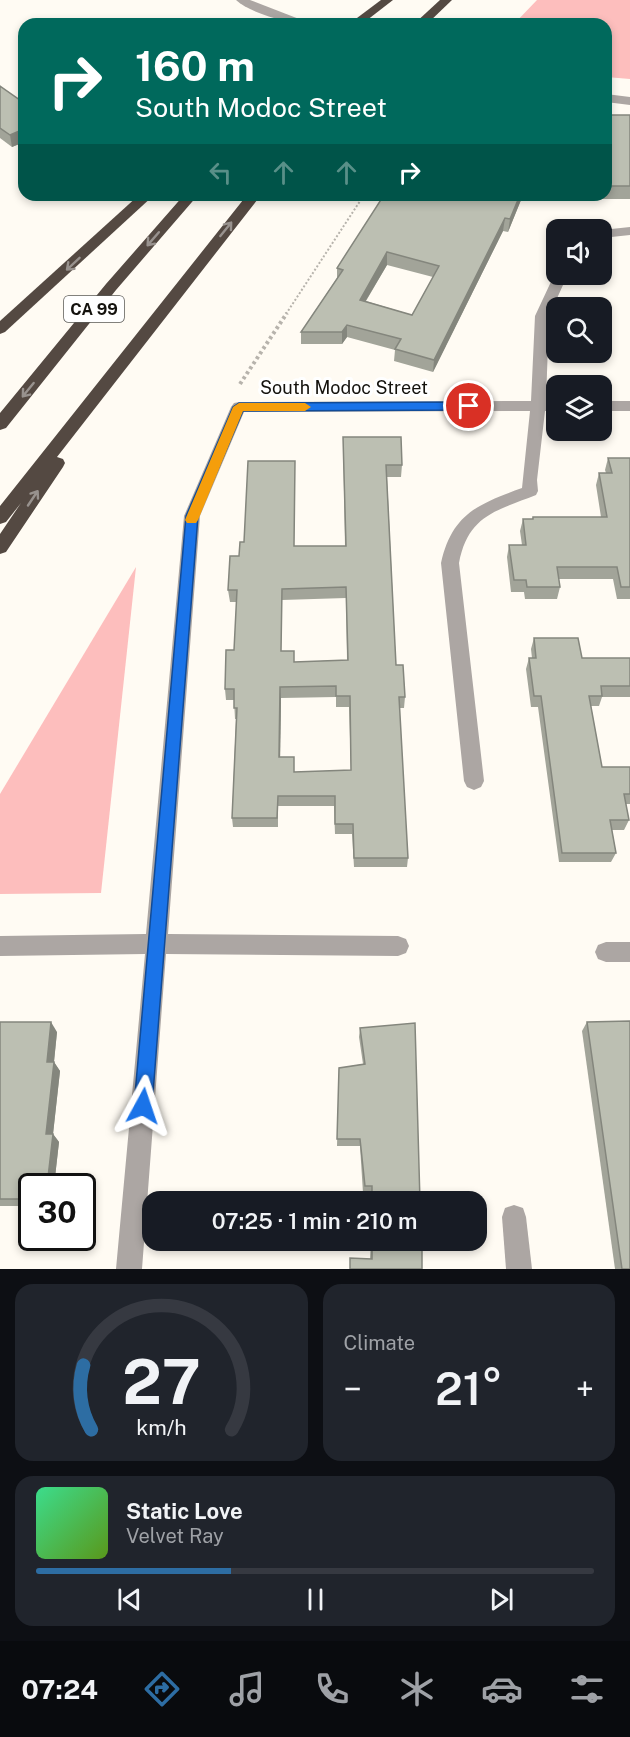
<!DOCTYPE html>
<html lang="en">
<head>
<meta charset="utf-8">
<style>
  body { margin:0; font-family:"Public Sans",sans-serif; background:#20242c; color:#f1f3f6; height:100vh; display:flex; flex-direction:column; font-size:22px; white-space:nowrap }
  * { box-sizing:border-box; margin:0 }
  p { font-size:20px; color:#9ea1a6 }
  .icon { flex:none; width:33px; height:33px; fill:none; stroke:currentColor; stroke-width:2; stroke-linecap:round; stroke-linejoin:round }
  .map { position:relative; height:1269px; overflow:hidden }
  .drawer { display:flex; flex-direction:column; gap:15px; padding:15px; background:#0d0f14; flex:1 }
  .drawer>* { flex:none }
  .guide { position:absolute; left:18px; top:18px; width:594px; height:183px; border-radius:18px; box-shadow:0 3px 9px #0003; background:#00695c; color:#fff; overflow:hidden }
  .buttons { position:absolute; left:546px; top:219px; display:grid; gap:12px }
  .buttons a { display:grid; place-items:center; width:66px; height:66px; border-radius:12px; background:#171b24; box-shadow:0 3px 9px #0003; font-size:30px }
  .speed { position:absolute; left:18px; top:1173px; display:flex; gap:12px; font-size:30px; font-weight:700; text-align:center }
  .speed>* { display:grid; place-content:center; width:78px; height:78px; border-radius:50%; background:#171b24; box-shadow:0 3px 9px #0003; line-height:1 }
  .speed .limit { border:3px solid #111; border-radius:9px; background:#fff; color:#111 }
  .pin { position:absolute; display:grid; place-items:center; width:51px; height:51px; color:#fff; margin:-26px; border:3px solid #fff; border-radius:50%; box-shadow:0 2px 6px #0007 }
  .me { position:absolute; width:66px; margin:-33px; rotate:5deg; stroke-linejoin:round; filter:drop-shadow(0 0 4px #0008) }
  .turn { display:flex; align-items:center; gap:21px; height:126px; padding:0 18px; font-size:27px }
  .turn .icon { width:78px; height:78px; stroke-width:2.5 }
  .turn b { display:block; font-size:42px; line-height:51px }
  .lanes { display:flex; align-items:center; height:57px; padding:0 18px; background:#0003; justify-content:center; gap:30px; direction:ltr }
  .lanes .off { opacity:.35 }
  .big { font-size:45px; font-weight:600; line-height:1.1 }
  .drawer .card { flex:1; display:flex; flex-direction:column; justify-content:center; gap:9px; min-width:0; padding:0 21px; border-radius:18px; background:#20242c }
  .drawer .dial { align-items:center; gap:0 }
  .dial svg { height:156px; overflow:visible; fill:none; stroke:#363941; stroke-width:7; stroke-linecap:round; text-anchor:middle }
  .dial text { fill:#f1f3f6; stroke:none }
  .song { display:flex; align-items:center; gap:18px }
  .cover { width:72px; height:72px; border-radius:9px; background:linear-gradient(135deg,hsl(150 70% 55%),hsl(90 70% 35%)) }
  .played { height:6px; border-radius:3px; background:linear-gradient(90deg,#2d6da3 35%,#363941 35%) }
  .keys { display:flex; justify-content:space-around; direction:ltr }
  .heat { display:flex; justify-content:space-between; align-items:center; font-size:33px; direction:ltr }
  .drawer .tiles { flex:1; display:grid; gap:15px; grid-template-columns:1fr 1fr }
  .card:last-child { grid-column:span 2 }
  .trip { position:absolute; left:142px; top:1191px; width:345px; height:60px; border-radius:18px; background:#171b24; box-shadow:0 3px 9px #0003; font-weight:600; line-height:60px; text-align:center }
  .dock { display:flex; height:96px; justify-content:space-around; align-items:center; background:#090b0e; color:#9ea1a6 }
  .dock .icon { width:42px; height:42px }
  .dock .selected { color:#2d6da3 }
  .dock b { font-size:27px; color:#f1f3f6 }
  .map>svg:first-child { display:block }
  .green { fill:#fdbebd }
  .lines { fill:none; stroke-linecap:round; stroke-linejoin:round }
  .path-far1 { stroke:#b7b3ac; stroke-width:2; stroke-dasharray:2 2; stroke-linecap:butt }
  .path { stroke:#b7b3ac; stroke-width:4; stroke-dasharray:3 3; stroke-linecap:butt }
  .minor { fill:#aca6a3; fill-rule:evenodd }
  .highway { fill:#544942; fill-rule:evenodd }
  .wall { fill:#a2a499; fill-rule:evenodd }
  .shaded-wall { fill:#84867d }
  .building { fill:#bcbfb2; stroke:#84867d; stroke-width:1.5; fill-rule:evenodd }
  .oneway { stroke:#98928e }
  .route { fill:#1a73e8; stroke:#114b97; stroke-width:1.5 }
  .slow { fill:#f59e0b }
  .labels { text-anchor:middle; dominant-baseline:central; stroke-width:6; stroke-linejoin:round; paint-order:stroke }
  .shield { fill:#fff; stroke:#5a5956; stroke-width:1.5 }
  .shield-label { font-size:16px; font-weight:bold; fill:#14120d }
  .street-label { font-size:18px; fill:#14120d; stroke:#fff }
</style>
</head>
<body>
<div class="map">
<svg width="630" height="1269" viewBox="0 0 630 1269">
  <rect width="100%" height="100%" fill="#fffbf3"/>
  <g class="green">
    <polygon points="537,0 630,0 630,79 606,77 606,24 514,24"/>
    <polygon points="136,567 101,893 0,894 0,794"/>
  </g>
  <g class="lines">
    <polyline class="path-far1" points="286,314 364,195"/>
    <polyline class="path" points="240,384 287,313"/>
    <g class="minor">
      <path d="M 236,0 L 250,0 L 312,24 C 291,24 251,14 236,0 Z"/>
      <polygon points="606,94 630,97 630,105 606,102"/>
      <polygon points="630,227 630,235 602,238 602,230"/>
      <path d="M 556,271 L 556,274 L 568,274 L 549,316 L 546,401 L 556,401 L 556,411 L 545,411 L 537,480 L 538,491 L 536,495 C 495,511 468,516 459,563 L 484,781 L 481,787 L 474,790 L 467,787 L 464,781 L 441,563 C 452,514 478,504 522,488 L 530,411 L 244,412 L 200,516 L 168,934 L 398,936 L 406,939 L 409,946 L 406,953 L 398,956 L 166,954 L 142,1269 L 116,1269 L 145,954 L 0,956 L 0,936 L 146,934 L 184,516 L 231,407 L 234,403 L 239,402 L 531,401 L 535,316 Z"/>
      <rect x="602" y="401" width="28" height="10"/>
      <polygon points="606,942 630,942 630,962 606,962 598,959 595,952 598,945"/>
      <polygon points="514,1205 523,1208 526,1217 532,1269 506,1269 502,1217 505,1208"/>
    </g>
    <g class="highway">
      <polygon points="381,0 393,0 362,24 349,24"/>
      <polygon points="440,0 452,0 427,24 414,24"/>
      <polygon points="139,195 154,195 5,332 0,334 0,321"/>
      <polygon points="184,195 198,195 116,290 6,428 0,430 0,413 106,284"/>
      <polygon points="247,195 261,195 57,457 63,459 65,463 63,467 6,552 0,554 0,534 21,503 6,522 0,524 0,506"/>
    </g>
  </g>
  <g class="wall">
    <polygon points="0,86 24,103 24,142 12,147 0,138"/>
    <polygon points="606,115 630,115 630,199 581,199 580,195 606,195"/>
    <path d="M 384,195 L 523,195 L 508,232 L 503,231 L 433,372 L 394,361 L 395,350 L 347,337 L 342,344 L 301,344 L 301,332 L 337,278 L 337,268 ZM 387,265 L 433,277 L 412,315 L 366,301 Z"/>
    <path d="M 343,437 L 402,465 L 401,477 L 387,477 L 396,665 L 405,697 L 404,708 L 399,708 L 408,858 L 407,867 L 354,867 L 352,834 L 335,834 L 334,806 L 278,806 L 278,827 L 233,827 L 232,818 L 236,719 L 235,719 L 234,700 L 226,700 L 225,689 L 234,650 L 237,602 L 230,602 L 228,590 L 239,556 L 294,546 L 345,546 ZM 346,598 L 347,660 L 294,662 L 281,651 L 282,600 ZM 336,697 L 336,707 L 349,707 L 351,770 L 295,772 L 280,757 L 281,698 Z"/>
    <polygon points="608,458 630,458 630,599 617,599 613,579 558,579 560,587 557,599 525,599 524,592 511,592 507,557 509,545 522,545 520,531 523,519 532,519 533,517 601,517 596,485 599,473 606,473 605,470"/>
    <polygon points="534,638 582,658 630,658 630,697 602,697 599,706 591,706 602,767 630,767 630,804 626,804 629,820 624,830 612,830 616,853 611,862 559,862 538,707 531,707 526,669 529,658 532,658 531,649"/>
    <polygon points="0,1022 57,1032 54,1062 60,1071 53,1134 59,1142 54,1186 32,1186 32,1206 0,1206"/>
    <polygon points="587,1022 630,1269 615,1269 582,1031"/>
    <polygon points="360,1028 420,1202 371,1202 371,1193 363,1193 360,1146 337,1146 339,1068 363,1064 359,1037"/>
    <polygon points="371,1240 422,1240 422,1269 350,1269 350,1258 370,1259"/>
  </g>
  <g class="shaded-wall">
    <polygon points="24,129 24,142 12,147 10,135"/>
    <polygon points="520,195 523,195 508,232 510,219"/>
    <polygon points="505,218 503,231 433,372 434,360"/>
    <polygon points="387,252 387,265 359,312 360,300"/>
    <polygon points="347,325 347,337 342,344 342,332"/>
    <polygon points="280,687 281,698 280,767 279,757"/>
    <polygon points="51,1022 57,1032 53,1071 47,1062"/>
    <polygon points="54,1062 60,1071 53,1134 59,1142 54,1186 47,1186 46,1134"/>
  </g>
  <g class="building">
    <polygon points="0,86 24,103 24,129 10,135 0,128"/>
    <rect x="606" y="115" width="24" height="71"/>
    <path d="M 384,195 L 520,195 L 510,219 L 505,218 L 434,360 L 395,349 L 401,339 L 347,325 L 342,332 L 301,332 L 343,270 L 337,268 ZM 387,252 L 439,266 L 412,315 L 360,300 Z"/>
    <path d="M 343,437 L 401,437 L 402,465 L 386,465 L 396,665 L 403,665 L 405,697 L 399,697 L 408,858 L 354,858 L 353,824 L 335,824 L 335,796 L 278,796 L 277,818 L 232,818 L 237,708 L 234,708 L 234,689 L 225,689 L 226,650 L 234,650 L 237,590 L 228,590 L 230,556 L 239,556 L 240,542 L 244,542 L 248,461 L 295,461 L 294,546 L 346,546 ZM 346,587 L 348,660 L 294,662 L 294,651 L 281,651 L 282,589 ZM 336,686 L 336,696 L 350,696 L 351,770 L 294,772 L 294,757 L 279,757 L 280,687 Z"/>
    <polygon points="608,458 630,458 630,587 621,587 617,567 557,567 560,587 527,587 526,580 514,580 509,545 526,545 523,519 533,519 533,517 607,517 599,473 612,473"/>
    <polygon points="534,638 578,638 582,658 630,658 630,686 601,686 602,696 589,696 602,767 630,767 630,794 624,794 629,820 610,820 616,853 562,853 541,696 534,696 529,658 536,658"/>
    <polygon points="630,1021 630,1269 622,1269 587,1022"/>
    <polygon points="0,1022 51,1022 47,1062 54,1062 46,1134 53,1134 47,1186 32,1186 32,1199 0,1199"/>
    <polygon points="415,1023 420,1202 372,1202 372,1186 365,1186 360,1139 337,1139 339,1068 365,1064 360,1028"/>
    <polygon points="372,1240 422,1240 422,1269 350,1269 350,1258 372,1259"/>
  </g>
  <defs><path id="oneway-shaft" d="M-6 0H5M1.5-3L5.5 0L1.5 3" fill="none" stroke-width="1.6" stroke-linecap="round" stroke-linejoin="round" transform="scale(1.5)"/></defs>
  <g class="oneway">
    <use href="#oneway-shaft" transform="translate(226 229) rotate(-51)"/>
    <use href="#oneway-shaft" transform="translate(153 239) rotate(131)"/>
    <use href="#oneway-shaft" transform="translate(73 264) rotate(137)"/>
    <use href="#oneway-shaft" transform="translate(28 390) rotate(129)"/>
    <use href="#oneway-shaft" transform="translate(33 498) rotate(-56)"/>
  </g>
  <polygon class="route" points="469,402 475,406 469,410 243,411 198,516 152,1106 149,1113 143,1115 137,1113 134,1106 186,516 233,407 239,403"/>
  <polygon class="slow" points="239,403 305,403 311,407 305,411 243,411 198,520 196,523 187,523 185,520 233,407"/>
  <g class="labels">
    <rect class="shield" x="64" y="296" width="60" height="26" rx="4.5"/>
    <g class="shield-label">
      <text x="94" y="309">CA 99</text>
    </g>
    <g class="street-label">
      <text x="344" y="387">South Modoc Street</text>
    </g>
  </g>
</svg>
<div class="buttons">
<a><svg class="icon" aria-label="sound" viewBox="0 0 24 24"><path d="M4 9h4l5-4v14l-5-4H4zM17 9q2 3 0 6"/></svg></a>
<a><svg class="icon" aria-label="search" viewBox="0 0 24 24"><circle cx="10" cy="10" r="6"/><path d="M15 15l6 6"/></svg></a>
<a><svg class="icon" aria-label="layers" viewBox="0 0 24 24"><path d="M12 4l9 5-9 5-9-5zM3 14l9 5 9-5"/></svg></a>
</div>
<div class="speed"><div class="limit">30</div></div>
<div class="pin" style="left:469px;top:406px;background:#d93025"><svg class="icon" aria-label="arrive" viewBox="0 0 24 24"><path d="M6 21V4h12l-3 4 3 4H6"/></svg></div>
<svg class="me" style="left:143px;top:1106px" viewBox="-20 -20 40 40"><path d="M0-17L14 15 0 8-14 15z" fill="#1a73e8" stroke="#fff" stroke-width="4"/></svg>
<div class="trip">07:25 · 1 min · 210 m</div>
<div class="guide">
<div class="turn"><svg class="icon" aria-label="right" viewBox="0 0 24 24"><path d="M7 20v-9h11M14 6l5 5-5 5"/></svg><div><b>160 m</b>South Modoc Street</div></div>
<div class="lanes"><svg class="icon off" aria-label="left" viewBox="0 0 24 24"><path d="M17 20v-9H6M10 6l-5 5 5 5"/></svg><svg class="icon off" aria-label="ahead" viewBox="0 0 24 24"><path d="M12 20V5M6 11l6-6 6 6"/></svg><svg class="icon off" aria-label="ahead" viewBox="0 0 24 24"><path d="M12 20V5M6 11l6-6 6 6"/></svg><svg class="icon" aria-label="right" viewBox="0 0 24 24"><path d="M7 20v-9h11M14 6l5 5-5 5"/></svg></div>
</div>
</div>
<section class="drawer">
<div class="tiles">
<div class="card dial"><svg viewBox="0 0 100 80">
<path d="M14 69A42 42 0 1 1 86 69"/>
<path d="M14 69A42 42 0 0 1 10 36" stroke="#2d6da3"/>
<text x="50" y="56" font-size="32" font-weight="700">27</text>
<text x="50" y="72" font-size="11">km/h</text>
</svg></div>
<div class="card"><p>Climate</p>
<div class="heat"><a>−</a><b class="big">21°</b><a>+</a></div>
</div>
<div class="card">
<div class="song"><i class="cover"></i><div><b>Static Love</b><p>Velvet Ray</p></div></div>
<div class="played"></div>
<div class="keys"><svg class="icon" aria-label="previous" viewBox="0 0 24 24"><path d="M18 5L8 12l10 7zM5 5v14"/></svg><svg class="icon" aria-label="pause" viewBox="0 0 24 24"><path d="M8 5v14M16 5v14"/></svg><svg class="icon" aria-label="next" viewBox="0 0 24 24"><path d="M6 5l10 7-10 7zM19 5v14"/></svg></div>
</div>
</div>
</section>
<nav class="dock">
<b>07:24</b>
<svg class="icon selected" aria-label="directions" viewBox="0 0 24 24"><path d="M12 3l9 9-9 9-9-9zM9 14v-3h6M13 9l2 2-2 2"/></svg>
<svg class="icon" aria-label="music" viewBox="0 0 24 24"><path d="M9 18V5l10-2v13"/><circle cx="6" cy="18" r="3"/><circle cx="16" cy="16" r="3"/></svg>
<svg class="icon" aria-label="phone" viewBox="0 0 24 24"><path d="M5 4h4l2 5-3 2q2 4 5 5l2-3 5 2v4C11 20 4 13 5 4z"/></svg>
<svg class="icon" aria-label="climate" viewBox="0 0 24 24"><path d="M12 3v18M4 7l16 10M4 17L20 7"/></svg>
<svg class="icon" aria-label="car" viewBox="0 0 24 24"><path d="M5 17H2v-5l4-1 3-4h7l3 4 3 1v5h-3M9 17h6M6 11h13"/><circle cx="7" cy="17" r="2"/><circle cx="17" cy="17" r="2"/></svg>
<svg class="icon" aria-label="filters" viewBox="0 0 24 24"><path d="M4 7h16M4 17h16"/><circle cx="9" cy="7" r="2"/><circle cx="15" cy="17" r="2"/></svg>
</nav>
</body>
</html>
